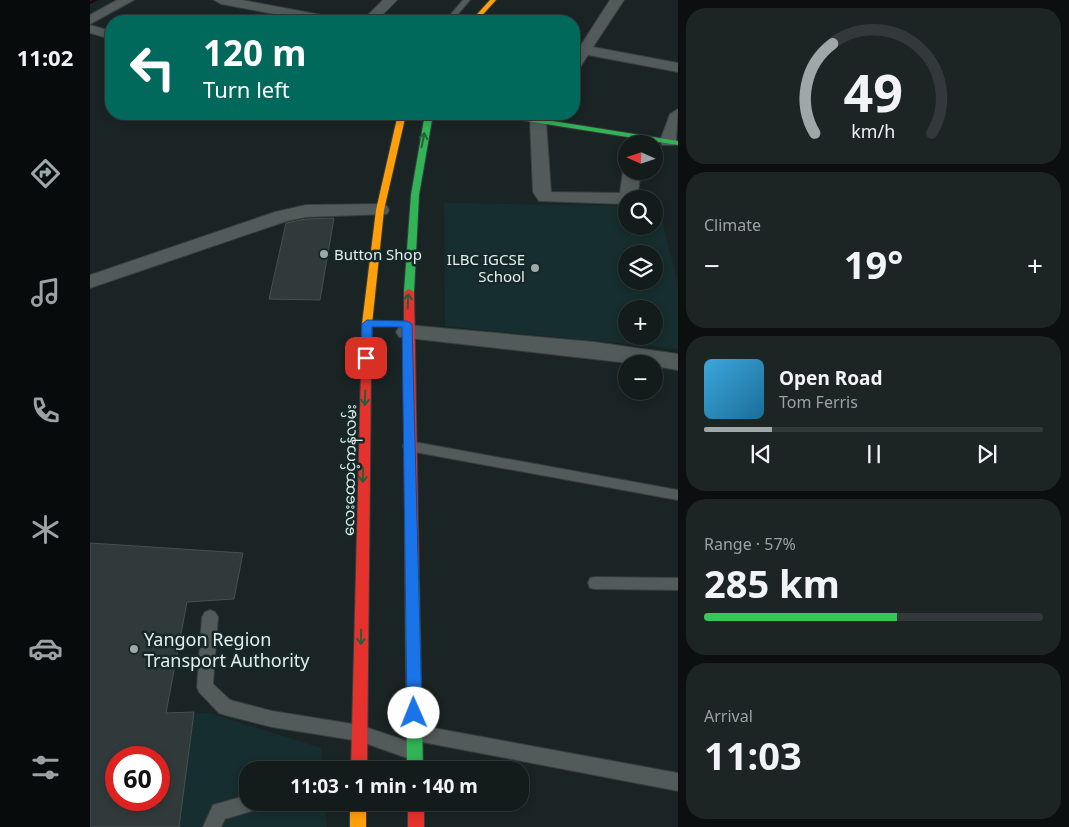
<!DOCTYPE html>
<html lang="en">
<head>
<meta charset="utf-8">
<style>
  body { margin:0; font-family:"Noto Sans","Noto Sans Myanmar",sans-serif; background:#1d2424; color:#f1f3f6; height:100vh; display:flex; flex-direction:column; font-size:19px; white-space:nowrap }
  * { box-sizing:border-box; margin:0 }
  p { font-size:16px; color:#9da1a3 }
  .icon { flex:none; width:28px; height:28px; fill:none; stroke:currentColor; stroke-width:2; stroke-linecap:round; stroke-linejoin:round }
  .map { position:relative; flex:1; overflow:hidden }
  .panel { display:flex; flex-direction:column; gap:8px; padding:8px; background:#0b0f0f; width:391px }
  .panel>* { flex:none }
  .hud { position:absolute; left:15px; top:15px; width:475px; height:105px; border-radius:20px; box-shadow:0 2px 8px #0003,0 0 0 1px #33393a; background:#00695c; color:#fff; overflow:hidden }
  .needle { width:32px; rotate:273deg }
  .controls { position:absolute; left:528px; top:135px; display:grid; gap:10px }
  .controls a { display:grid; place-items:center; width:45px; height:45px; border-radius:50%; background:#141b1b; box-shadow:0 2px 8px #0003,0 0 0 1px #33393a; font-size:25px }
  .speed { position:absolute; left:15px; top:746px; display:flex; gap:10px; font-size:25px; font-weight:700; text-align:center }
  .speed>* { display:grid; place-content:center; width:65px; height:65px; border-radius:50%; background:#141b1b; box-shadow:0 2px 8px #0003,0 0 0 1px #33393a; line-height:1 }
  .speed .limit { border:8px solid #d22; background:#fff; color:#111 }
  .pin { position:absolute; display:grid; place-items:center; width:42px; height:42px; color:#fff; margin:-21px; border-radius:10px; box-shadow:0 2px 8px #0006 }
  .me { position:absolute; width:55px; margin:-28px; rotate:359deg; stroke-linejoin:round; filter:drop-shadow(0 0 4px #0008) }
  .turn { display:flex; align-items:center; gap:18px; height:105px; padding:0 15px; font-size:22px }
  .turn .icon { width:65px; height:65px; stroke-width:2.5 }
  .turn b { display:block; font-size:35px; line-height:42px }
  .big { font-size:38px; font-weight:700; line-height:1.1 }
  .panel .card { flex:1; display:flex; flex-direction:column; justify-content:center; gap:8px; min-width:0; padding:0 18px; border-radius:20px; background:#1d2424 }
  .panel .dial { align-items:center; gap:0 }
  .dial svg { height:130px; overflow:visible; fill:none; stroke:#33393a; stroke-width:7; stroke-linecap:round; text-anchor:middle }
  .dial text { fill:#f1f3f6; stroke:none }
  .song { display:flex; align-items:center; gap:15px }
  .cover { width:60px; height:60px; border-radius:8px; background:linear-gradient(135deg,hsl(200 70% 55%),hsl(200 70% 35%)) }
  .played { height:5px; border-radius:2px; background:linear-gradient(90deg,#9ea8a8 20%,#33393a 20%) }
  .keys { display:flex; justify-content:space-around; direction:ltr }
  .heat { display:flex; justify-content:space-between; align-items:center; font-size:28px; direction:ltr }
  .charge { height:8px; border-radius:4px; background:linear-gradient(90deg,#34c759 57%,#33393a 0) }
  .trip { position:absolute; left:149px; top:761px; width:290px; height:50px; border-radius:20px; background:#141b1b; box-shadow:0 2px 8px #0003,0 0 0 1px #33393a; font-weight:700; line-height:50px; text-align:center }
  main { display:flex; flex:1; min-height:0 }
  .tabs { display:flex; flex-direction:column; width:90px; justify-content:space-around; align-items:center; background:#080b0b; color:#9da1a3 }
  .tabs .icon { width:35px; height:35px }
  .tabs .selected { color:#9ea8a8 }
  .tabs b { font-size:22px; color:#f1f3f6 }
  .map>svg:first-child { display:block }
  .built { fill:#162e2f; fill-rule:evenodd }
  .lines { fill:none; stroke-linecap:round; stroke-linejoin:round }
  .stream { fill:#220411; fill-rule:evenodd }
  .building { fill:#313a3a; stroke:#484f50; fill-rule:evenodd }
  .lane-casing { stroke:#363e3e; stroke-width:2 }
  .street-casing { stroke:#363e3e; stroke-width:2 }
  .fast-casing { stroke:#363e3e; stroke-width:2 }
  .slow-casing { stroke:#363e3e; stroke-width:2 }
  .jam-casing { stroke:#363e3e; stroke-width:2 }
  .lane { fill:#535a5a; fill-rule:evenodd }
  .street { fill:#535a5a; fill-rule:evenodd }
  .fast { fill:#30b455; fill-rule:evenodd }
  .slow { fill:#ff9f0a; fill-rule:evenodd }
  .jam { fill:#e5322d; fill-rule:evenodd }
  .oneway { stroke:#21603a }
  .route { fill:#1a73e8; stroke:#114b97 }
  .poi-dot { fill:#9ea8a8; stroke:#172828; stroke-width:2 }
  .labels { text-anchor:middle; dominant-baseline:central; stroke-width:5; stroke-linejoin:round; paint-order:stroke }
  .poi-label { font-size:15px; fill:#e4efef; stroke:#172828; text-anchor:start }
  .street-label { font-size:15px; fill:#e4efef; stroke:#172828 }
  .near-poi-label { font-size:18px; fill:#e4efef; stroke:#172828; text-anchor:start }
</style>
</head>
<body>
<main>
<nav class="tabs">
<b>11:02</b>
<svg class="icon selected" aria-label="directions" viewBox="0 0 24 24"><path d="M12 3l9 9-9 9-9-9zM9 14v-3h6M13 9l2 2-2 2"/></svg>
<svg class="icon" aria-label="music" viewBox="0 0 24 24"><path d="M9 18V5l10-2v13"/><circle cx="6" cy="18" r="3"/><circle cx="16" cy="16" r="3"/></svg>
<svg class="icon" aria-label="phone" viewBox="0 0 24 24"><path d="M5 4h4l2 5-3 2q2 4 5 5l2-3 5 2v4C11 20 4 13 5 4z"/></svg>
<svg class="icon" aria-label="climate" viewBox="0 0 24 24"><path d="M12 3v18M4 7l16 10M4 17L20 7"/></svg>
<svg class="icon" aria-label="car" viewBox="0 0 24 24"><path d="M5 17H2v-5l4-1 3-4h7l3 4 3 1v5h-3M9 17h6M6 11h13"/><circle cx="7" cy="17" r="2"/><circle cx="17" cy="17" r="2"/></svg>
<svg class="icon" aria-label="filters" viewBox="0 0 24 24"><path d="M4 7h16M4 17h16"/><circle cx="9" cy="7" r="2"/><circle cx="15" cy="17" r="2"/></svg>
</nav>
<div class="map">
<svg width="588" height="827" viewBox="0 0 588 827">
  <rect width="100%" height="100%" fill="#1b2424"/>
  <g class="built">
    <path d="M 354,203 L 536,206 L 536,226 L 564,226 L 564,206 L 568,206 L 588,283 L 588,349 L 355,326 ZM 536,254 L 564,254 L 564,281 L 536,281 ZM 536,309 L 564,309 L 564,336 L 536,336 Z"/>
    <path d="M 120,713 L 231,748 L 233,770 L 158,770 L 158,802 L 235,803 L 237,827 L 0,827 L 0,716 ZM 26,758 L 69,758 L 69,800 L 26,800 Z"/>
  </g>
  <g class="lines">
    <polygon class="stream" points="3,0 9,0 0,4 0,1"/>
  </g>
  <g class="building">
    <polygon points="244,218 230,300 179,299 196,223 216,219"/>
    <path d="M 0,543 L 153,553 L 144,599 L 97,602 L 76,713 L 104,712 L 89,827 L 0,827 ZM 26,758 L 69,758 L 69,800 L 26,800 Z"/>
  </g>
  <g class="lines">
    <defs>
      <g id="lane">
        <polygon points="373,0 380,0 362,21 355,21"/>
        <polygon points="95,114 106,114 95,117"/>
        <polygon points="319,441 588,490 588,500 319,451 314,449 313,446 314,443"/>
        <polygon points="505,577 588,578 588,590 505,589 500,588 498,583 500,578"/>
        <polygon points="120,610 125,612 128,617 123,684 140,700 182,711 269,725 326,744 329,750 326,756 320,759 269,741 182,727 135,715 129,713 109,692 107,687 112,617 115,612"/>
        <polygon points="327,725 588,773 588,791 327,741 321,739 319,733 321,727"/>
        <polygon points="158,795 158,802 175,802 172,808 135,819 131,827 113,827 123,805"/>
      </g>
      <g id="street">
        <polygon points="27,0 44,0 0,24 0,15"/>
        <polygon points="124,0 152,0 242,17 249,21 222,21 131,4"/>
        <polygon points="293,0 307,0 286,21 272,21"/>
        <polygon points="520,0 534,0 503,47 588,63 588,72 498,55 489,69 484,70 484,44 491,45"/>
        <polygon points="0,25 21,31 21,39 0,33"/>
        <polygon points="588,109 586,141 584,145 572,145 570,141 580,114"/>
        <polygon points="445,114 461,114 456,121 461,192 530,193 533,171 536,167 536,171 551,171 547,199 536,199 536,204 449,201 443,192 440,121"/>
        <polygon points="290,204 297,206 299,210 297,214 216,217 197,221 0,288 0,275 185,212 216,205"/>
        <polygon points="317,325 504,342 588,354 588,370 564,366 564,364 547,364 309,337 306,332 309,327"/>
      </g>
      <g id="fast">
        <polygon points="335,114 343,114 329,195 324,292 319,295 314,292 321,195"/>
        <polygon points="401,114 418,114 588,141 588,145 405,116"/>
        <polygon points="322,571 327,573 329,577 333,770 317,770 315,577 317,573"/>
      </g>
      <g id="slow">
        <polygon points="400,0 406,0 387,21 381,21"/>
        <polygon points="308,114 316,114 294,210 282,324 281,370 276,374 271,370 272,324 286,210"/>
        <rect x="260" y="802" width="16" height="25"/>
      </g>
      <g id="jam">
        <polygon points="319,289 324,292 329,577 327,581 322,583 317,581 315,577 314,292"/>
        <polygon points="276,366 281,370 277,770 261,770 271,370"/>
        <rect x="318" y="802" width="16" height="25"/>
      </g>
    </defs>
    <use href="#lane" class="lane-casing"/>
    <use href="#street" class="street-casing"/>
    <use href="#fast" class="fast-casing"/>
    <use href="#slow" class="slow-casing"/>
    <use href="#jam" class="jam-casing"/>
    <use href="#lane" class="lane"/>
    <use href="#street" class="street"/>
    <use href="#fast" class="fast"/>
    <use href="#slow" class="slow"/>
    <use href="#jam" class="jam"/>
  </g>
  <defs><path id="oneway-shaft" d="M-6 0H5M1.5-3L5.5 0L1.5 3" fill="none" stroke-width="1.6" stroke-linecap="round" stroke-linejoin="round" transform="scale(1.25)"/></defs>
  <g class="oneway">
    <use href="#oneway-shaft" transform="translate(333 140) rotate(-78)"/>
    <use href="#oneway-shaft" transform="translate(318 301) rotate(-88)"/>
    <use href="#oneway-shaft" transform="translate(275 398) rotate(92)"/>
    <use href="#oneway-shaft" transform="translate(273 475) rotate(91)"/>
    <use href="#oneway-shaft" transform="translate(271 637) rotate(91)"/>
  </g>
  <polygon class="route" points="277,320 317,321 322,324 332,713 329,718 324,720 319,718 317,713 312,327 282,327 282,358 276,362 271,358 272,324"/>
  <g class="poi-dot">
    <circle cx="234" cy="254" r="5"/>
    <circle cx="445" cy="268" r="5"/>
    <circle cx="44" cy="649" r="5"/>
  </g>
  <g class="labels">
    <g class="poi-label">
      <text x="244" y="254">Button Shop</text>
      <text x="435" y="259" text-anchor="end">ILBC IGCSE<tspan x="435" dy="17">School</tspan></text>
    </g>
    <g class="street-label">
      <text transform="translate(259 470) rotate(-89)">လေးထောင့်ကန်လမ်း</text>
    </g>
    <g class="near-poi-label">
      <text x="54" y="639">Yangon Region<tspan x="54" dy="21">Transport Authority</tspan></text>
    </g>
  </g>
</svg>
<div class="controls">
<a><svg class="needle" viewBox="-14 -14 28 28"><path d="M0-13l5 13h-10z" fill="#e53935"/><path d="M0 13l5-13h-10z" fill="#9da1a3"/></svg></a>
<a><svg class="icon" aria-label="search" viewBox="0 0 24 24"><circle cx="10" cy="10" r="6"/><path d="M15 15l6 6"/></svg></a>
<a><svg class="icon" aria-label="layers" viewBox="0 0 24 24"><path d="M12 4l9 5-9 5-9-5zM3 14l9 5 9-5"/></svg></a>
<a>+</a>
<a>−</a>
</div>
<div class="speed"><div class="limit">60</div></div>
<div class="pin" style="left:276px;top:358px;background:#d93025"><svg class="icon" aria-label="arrive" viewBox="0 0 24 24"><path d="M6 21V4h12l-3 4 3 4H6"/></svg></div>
<svg class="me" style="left:324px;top:713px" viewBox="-20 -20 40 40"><circle r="19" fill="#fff"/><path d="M0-13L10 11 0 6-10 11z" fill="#1a73e8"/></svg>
<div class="trip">11:03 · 1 min · 140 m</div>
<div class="hud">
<div class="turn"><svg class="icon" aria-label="left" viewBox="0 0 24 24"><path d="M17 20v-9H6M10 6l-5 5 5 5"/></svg><div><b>120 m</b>Turn left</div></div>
</div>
</div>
<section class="panel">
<div class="card dial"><svg viewBox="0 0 100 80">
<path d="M14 69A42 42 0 1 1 86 69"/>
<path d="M14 69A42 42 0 0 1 25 14" stroke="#9ea8a8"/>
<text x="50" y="56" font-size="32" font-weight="700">49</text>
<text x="50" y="72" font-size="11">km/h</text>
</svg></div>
<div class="card"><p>Climate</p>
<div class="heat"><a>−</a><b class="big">19°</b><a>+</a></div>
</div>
<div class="card">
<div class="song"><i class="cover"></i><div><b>Open Road</b><p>Tom Ferris</p></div></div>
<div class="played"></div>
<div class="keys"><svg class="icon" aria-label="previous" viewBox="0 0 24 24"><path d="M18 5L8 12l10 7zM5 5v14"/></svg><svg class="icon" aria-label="pause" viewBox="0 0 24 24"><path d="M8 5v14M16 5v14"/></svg><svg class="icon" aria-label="next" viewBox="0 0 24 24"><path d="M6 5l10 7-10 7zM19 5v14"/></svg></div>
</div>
<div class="card"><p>Range · 57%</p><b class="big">285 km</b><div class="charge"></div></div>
<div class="card"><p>Arrival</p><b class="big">11:03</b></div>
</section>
</main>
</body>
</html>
